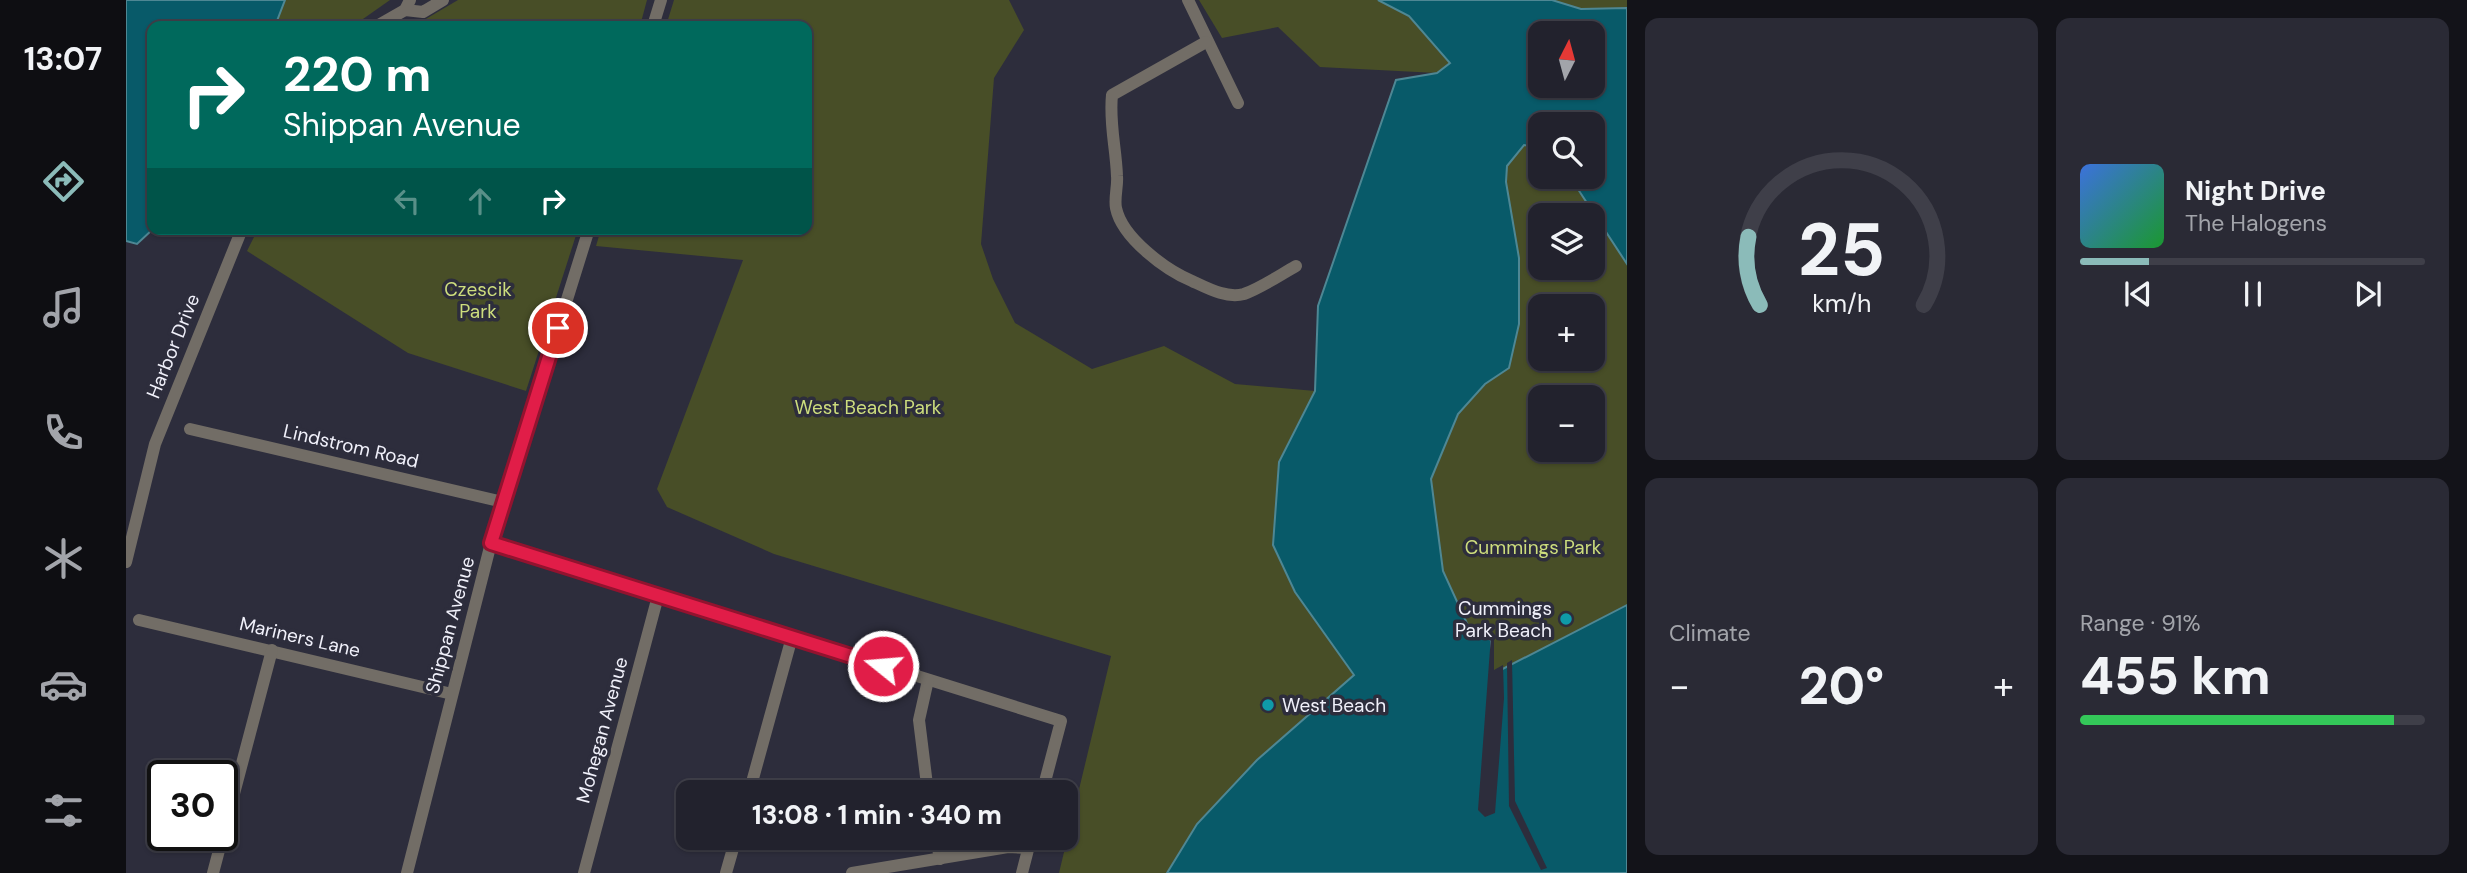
<!DOCTYPE html>
<html lang="en">
<head>
<meta charset="utf-8">
<style>
  body { margin:0; font-family:"DM Sans",sans-serif; background:#2a2a35; color:#f1f3f6; height:100vh; display:flex; flex-direction:column; font-size:26px; white-space:nowrap }
  * { box-sizing:border-box; margin:0 }
  p { font-size:23px; color:#a2a4aa }
  .icon { flex:none; width:38px; height:38px; fill:none; stroke:currentColor; stroke-width:2; stroke-linecap:round; stroke-linejoin:round }
  .map { position:relative; flex:1; overflow:hidden }
  .sheet { display:flex; flex-direction:column; gap:18px; padding:18px; background:#131319; width:840px }
  .sheet>* { flex:none }
  .top-card { position:absolute; left:21px; top:21px; width:665px; height:214px; border-radius:14px; box-shadow:0 2px 5px #0004,0 0 0 2px #3f3f49; background:#00695c; color:#fff; overflow:hidden }
  .needle { width:46px; rotate:6deg }
  .tools { position:absolute; left:1402px; top:21px; display:grid; gap:14px }
  .tools a { display:grid; place-items:center; width:77px; height:77px; border-radius:14px; background:#22222d; box-shadow:0 2px 5px #0004,0 0 0 2px #3f3f49; font-size:35px }
  .speed { position:absolute; left:21px; top:760px; display:flex; gap:14px; font-size:35px; font-weight:700; text-align:center }
  .speed>* { display:grid; place-content:center; width:91px; height:91px; border-radius:50%; background:#22222d; box-shadow:0 2px 5px #0004,0 0 0 2px #3f3f49; line-height:1 }
  .speed .limit { border:4px solid #111; border-radius:10px; background:#fff; color:#111 }
  .pin { position:absolute; display:grid; place-items:center; width:60px; height:60px; color:#fff; margin:-30px; border:4px solid #fff; border-radius:50%; box-shadow:0 2px 7px #0007 }
  .me { position:absolute; width:77px; margin:-38px; rotate:287deg; stroke-linejoin:round; filter:drop-shadow(0 0 5px #0008) }
  .turn { display:flex; align-items:center; gap:24px; height:147px; padding:0 21px; font-size:32px }
  .turn .icon { width:91px; height:91px; stroke-width:2.5 }
  .turn b { display:block; font-size:49px; line-height:60px }
  .lanes { display:flex; align-items:center; height:66px; padding:0 21px; background:#0003; justify-content:center; gap:35px; direction:ltr }
  .lanes .off { opacity:.35 }
  .big { font-size:52px; font-weight:800; line-height:1.1 }
  .sheet .card { flex:1; display:flex; flex-direction:column; justify-content:center; gap:10px; min-width:0; padding:0 24px; border-radius:14px; background:#2a2a35 }
  .sheet .dial { align-items:center; gap:0 }
  .dial svg { height:182px; overflow:visible; fill:none; stroke:#3f3f49; stroke-width:7; stroke-linecap:round; text-anchor:middle }
  .dial text { fill:#f1f3f6; stroke:none }
  .song { display:flex; align-items:center; gap:21px }
  .cover { width:84px; height:84px; border-radius:10px; background:linear-gradient(135deg,hsl(220 70% 55%),hsl(130 70% 35%)) }
  .played { height:7px; border-radius:4px; background:linear-gradient(90deg,#8bbbb9 20%,#3f3f49 20%) }
  .keys { display:flex; justify-content:space-around; direction:ltr }
  .heat { display:flex; justify-content:space-between; align-items:center; font-size:38px; direction:ltr }
  .charge { height:10px; border-radius:5px; background:linear-gradient(90deg,#34c759 91%,#3f3f49 0) }
  .sheet .tiles { flex:1; display:grid; gap:18px; grid-template-columns:repeat(2,1fr) }
  .trip { position:absolute; left:550px; top:780px; width:402px; height:70px; border-radius:14px; background:#22222d; box-shadow:0 2px 5px #0004,0 0 0 2px #3f3f49; font-weight:800; line-height:70px; text-align:center }
  main { display:flex; flex:1; min-height:0 }
  .menu { display:flex; flex-direction:column; width:126px; justify-content:space-around; align-items:center; background:#0e0e12; color:#a2a4aa }
  .menu .icon { width:49px; height:49px }
  .menu .active { color:#8bbbb9 }
  .menu b { font-size:32px; color:#f1f3f6 }
  .map>svg:first-child { display:block }
  .green { fill:#484e27; fill-rule:evenodd }
  .water { fill:#085a69; stroke:#4e8794; stroke-width:2; fill-rule:evenodd }
  .pier { fill:#2d2d3c }
  .lines { fill:none; stroke-linecap:round; stroke-linejoin:round }
  .minor { stroke:#726d66; stroke-width:12 }
  .route-casing { stroke:#92132f; stroke-width:18 }
  .route { stroke:#e11d48; stroke-width:12 }
  .culture-dot { fill:#0f9aa8; stroke:#2d2d3c; stroke-width:2.5 }
  .labels { text-anchor:middle; dominant-baseline:central; stroke-width:7; stroke-linejoin:round; paint-order:stroke }
  .park-label { font-size:19px; fill:#cddd7d; stroke:#2d2d3c }
  .street-label { font-size:19px; fill:#f0f0fa; stroke:#2d2d3c }
  .poi-label { font-size:19px; fill:#f0f0fa; stroke:#2d2d3c; text-anchor:end }
</style>
</head>
<body>
<main>
<nav class="menu">
<b>13:07</b>
<svg class="icon active" aria-label="directions" viewBox="0 0 24 24"><path d="M12 3l9 9-9 9-9-9zM9 14v-3h6M13 9l2 2-2 2"/></svg>
<svg class="icon" aria-label="music" viewBox="0 0 24 24"><path d="M9 18V5l10-2v13"/><circle cx="6" cy="18" r="3"/><circle cx="16" cy="16" r="3"/></svg>
<svg class="icon" aria-label="phone" viewBox="0 0 24 24"><path d="M5 4h4l2 5-3 2q2 4 5 5l2-3 5 2v4C11 20 4 13 5 4z"/></svg>
<svg class="icon" aria-label="climate" viewBox="0 0 24 24"><path d="M12 3v18M4 7l16 10M4 17L20 7"/></svg>
<svg class="icon" aria-label="car" viewBox="0 0 24 24"><path d="M5 17H2v-5l4-1 3-4h7l3 4 3 1v5h-3M9 17h6M6 11h13"/><circle cx="7" cy="17" r="2"/><circle cx="17" cy="17" r="2"/></svg>
<svg class="icon" aria-label="filters" viewBox="0 0 24 24"><path d="M4 7h16M4 17h16"/><circle cx="9" cy="7" r="2"/><circle cx="15" cy="17" r="2"/></svg>
</nav>
<div class="map">
<svg width="1501" height="873" viewBox="0 0 1501 873">
  <rect width="100%" height="100%" fill="#2d2d3c"/>
  <g class="green">
    <polygon points="159,0 264,0 227,26 149,26"/>
    <polygon points="332,0 521,0 514,26 288,26"/>
    <polygon points="548,0 883,0 898,30 868,78 855,244 867,279 889,323 966,369 1038,346 1109,384 1189,391 1153,462 1151,503 1169,592 1228,675 1131,760 1071,824 1041,873 933,873 985,656 648,554 541,507 531,489 617,260 470,246 475,229 681,229 681,26 540,26"/>
    <polygon points="1073,0 1252,0 1283,15 1324,63 1311,73 1194,67 1152,27 1096,38"/>
    <polygon points="1426,0 1501,0 1501,8 1455,9"/>
    <path d="M 1398,145 L 1414,148 L 1414,177 L 1444,177 L 1501,264 L 1501,605 L 1364,675 L 1317,571 L 1305,479 L 1332,414 L 1359,384 L 1383,368 L 1393,258 L 1380,182 L 1381,166 ZM 1414,215 L 1466,215 L 1466,268 L 1414,268 ZM 1414,306 L 1466,306 L 1466,359 L 1414,359 ZM 1414,397 L 1466,397 L 1466,450 L 1414,450 Z"/>
    <polygon points="132,229 452,229 400,391 282,353 121,251"/>
  </g>
  <g class="water">
    <polygon points="0,0 159,0 149,26 26,26 27,229 11,244 0,241"/>
    <path d="M 1252,0 L 1426,0 L 1455,9 L 1501,8 L 1501,264 L 1444,177 L 1466,177 L 1466,124 L 1414,124 L 1414,148 L 1398,145 L 1381,166 L 1380,182 L 1393,258 L 1393,324 L 1383,368 L 1359,384 L 1332,414 L 1305,479 L 1317,571 L 1344,630 L 1365,640 L 1365,675 L 1501,605 L 1501,873 L 1041,873 L 1071,824 L 1131,760 L 1228,675 L 1169,592 L 1147,545 L 1153,462 L 1189,391 L 1192,306 L 1270,80 L 1311,73 L 1324,63 L 1283,16 ZM 1414,33 L 1466,33 L 1466,86 L 1414,86 Z"/>
  </g>
  <g class="pier">
    <polygon points="1365,636 1368,640 1368,670 1377,665 1378,698 1369,813 1359,817 1352,810"/>
    <polygon points="1386,660 1389,801 1421,868 1415,870 1383,806 1381,663"/>
  </g>
  <g class="lines">
    <g class="minor">
      <polyline points="1062,0 1112,103"/>
      <polyline points="279,10 297,12 317,0"/>
      <polyline points="251,26 279,10 284,0"/>
      <polyline points="527,26 535,0"/>
      <path d="M 1080,42 L 986,95 C 983,123 990,148 991,176 C 992,186 988,198 990,208 C 996,238 1040,270 1066,281 C 1081,288 1101,299 1118,294 C 1135,288 1154,275 1170,266"/>
      <polyline points="64,429 377,502"/>
      <polyline points="365,543 935,721 916,793"/>
      <polyline points="0,562 29,444 116,229"/>
      <polyline points="13,620 326,694"/>
      <polyline points="802,680 793,720 802,793"/>
      <polyline points="623,793 666,637"/>
      <polyline points="810,838 814,859"/>
      <polyline points="87,873 146,650"/>
      <polyline points="281,873 365,543 463,229"/>
      <polyline points="458,873 532,596"/>
      <polyline points="600,873 610,838"/>
      <polyline points="726,873 882,847 902,848"/>
      <polyline points="896,873 905,838"/>
    </g>
  </g>
  <g class="lines">
    <defs>
      <polyline id="route" points="432,328 365,543 757,666"/>
    </defs>
    <use href="#route" class="route-casing"/>
    <use href="#route" class="route"/>
  </g>
  <g class="culture-dot">
    <circle cx="1440" cy="619" r="7"/>
    <circle cx="1142" cy="705" r="7"/>
  </g>
  <g class="labels">
    <g class="park-label">
      <text x="352" y="289">Czescik<tspan x="352" dy="22">Park</tspan></text>
      <text x="742" y="407">West Beach Park</text>
      <text x="1407" y="547">Cummings Park</text>
    </g>
    <g class="street-label">
      <text transform="translate(47 346) rotate(-68)">Harbor Drive</text>
      <text transform="translate(225 446) rotate(13)">Lindstrom Road</text>
      <text transform="translate(324 625) rotate(-75)">Shippan Avenue</text>
      <text transform="translate(174 637) rotate(13)">Mariners Lane</text>
      <text transform="translate(476 730) rotate(-75)">Mohegan Avenue</text>
    </g>
    <g class="poi-label">
      <text x="1426" y="608">Cummings<tspan x="1426" dy="22">Park Beach</tspan></text>
      <text x="1156" y="705" text-anchor="start">West Beach</text>
    </g>
  </g>
</svg>
<div class="tools">
<a><svg class="needle" viewBox="-14 -14 28 28"><path d="M0-13l5 13h-10z" fill="#e53935"/><path d="M0 13l5-13h-10z" fill="#a2a4aa"/></svg></a>
<a><svg class="icon" aria-label="search" viewBox="0 0 24 24"><circle cx="10" cy="10" r="6"/><path d="M15 15l6 6"/></svg></a>
<a><svg class="icon" aria-label="layers" viewBox="0 0 24 24"><path d="M12 4l9 5-9 5-9-5zM3 14l9 5 9-5"/></svg></a>
<a>+</a>
<a>−</a>
</div>
<div class="speed"><div class="limit">30</div></div>
<div class="pin" style="left:432px;top:328px;background:#d93025"><svg class="icon" aria-label="arrive" viewBox="0 0 24 24"><path d="M6 21V4h12l-3 4 3 4H6"/></svg></div>
<svg class="me" style="left:757px;top:666px" viewBox="-20 -20 40 40"><circle r="17" fill="#e11d48" stroke="#fff" stroke-width="3"/><path d="M0-11L8 9 0 5-8 9z" fill="#fff"/></svg>
<div class="trip">13:08 · 1 min · 340 m</div>
<div class="top-card">
<div class="turn"><svg class="icon" aria-label="right" viewBox="0 0 24 24"><path d="M7 20v-9h11M14 6l5 5-5 5"/></svg><div><b>220 m</b>Shippan Avenue</div></div>
<div class="lanes"><svg class="icon off" aria-label="left" viewBox="0 0 24 24"><path d="M17 20v-9H6M10 6l-5 5 5 5"/></svg><svg class="icon off" aria-label="ahead" viewBox="0 0 24 24"><path d="M12 20V5M6 11l6-6 6 6"/></svg><svg class="icon" aria-label="right" viewBox="0 0 24 24"><path d="M7 20v-9h11M14 6l5 5-5 5"/></svg></div>
</div>
</div>
<section class="sheet">
<div class="tiles">
<div class="card dial"><svg viewBox="0 0 100 80">
<path d="M14 69A42 42 0 1 1 86 69"/>
<path d="M14 69A42 42 0 0 1 9 39" stroke="#8bbbb9"/>
<text x="50" y="56" font-size="32" font-weight="700">25</text>
<text x="50" y="72" font-size="11">km/h</text>
</svg></div>
<div class="card">
<div class="song"><i class="cover"></i><div><b>Night Drive</b><p>The Halogens</p></div></div>
<div class="played"></div>
<div class="keys"><svg class="icon" aria-label="previous" viewBox="0 0 24 24"><path d="M18 5L8 12l10 7zM5 5v14"/></svg><svg class="icon" aria-label="pause" viewBox="0 0 24 24"><path d="M8 5v14M16 5v14"/></svg><svg class="icon" aria-label="next" viewBox="0 0 24 24"><path d="M6 5l10 7-10 7zM19 5v14"/></svg></div>
</div>
<div class="card"><p>Climate</p>
<div class="heat"><a>−</a><b class="big">20°</b><a>+</a></div>
</div>
<div class="card"><p>Range · 91%</p><b class="big">455 km</b><div class="charge"></div></div>
</div>
</section>
</main>
</body>
</html>
